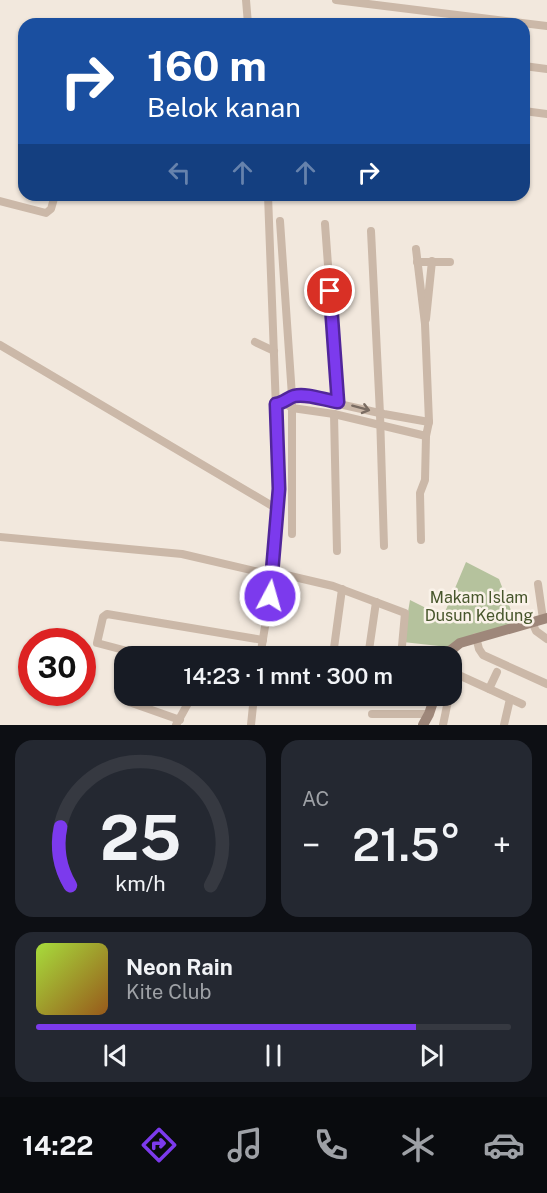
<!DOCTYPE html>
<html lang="id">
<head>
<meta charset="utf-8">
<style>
  body { margin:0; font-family:"Public Sans",sans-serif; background:#242831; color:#f1f3f6; height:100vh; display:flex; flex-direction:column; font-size:22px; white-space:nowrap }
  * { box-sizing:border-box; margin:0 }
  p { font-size:20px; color:#9ea1a6 }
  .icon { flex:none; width:33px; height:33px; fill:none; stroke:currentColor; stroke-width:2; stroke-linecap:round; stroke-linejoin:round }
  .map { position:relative; height:725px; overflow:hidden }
  .drawer { display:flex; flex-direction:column; gap:15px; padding:15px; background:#0d0f14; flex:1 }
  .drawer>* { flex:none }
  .banner { position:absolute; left:18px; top:18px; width:512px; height:183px; border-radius:18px; box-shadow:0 2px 4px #0004; background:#1a4fa0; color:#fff; overflow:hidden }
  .speed { position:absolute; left:18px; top:628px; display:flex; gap:12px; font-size:30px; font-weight:700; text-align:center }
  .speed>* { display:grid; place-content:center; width:78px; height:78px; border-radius:50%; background:#171b24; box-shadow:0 2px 4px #0004; line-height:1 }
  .speed .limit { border:9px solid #d22; background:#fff; color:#111 }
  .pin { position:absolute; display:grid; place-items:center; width:51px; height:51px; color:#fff; margin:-26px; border:3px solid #fff; border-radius:50%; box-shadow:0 2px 6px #0007 }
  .me { position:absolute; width:66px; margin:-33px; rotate:6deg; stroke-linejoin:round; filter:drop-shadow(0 0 4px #0008) }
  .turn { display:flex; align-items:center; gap:21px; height:126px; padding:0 30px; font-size:27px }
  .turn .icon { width:78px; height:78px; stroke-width:2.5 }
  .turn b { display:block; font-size:42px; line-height:51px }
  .lanes { display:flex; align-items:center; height:57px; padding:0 30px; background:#0003; justify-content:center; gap:30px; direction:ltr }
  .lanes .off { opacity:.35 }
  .big { font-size:45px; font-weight:600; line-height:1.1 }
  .drawer .widget { flex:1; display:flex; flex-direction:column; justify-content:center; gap:9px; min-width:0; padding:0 21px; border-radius:18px; background:#242831 }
  .drawer .dial { align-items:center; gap:0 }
  .dial svg { height:156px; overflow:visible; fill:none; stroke:#363941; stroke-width:7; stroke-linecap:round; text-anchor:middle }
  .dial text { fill:#f1f3f6; stroke:none }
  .song { display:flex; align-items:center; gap:18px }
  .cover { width:72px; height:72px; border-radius:9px; background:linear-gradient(135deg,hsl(80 70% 55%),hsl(30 70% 35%)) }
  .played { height:6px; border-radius:3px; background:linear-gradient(90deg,#7c3aed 80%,#363941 80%) }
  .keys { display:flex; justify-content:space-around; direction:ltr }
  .heat { display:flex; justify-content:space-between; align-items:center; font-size:33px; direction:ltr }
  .drawer .tiles { flex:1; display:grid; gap:15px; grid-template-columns:1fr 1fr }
  .widget:last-child { grid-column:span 2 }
  .trip { position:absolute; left:114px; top:646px; width:348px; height:60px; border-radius:18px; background:#171b24; box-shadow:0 2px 4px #0004; font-weight:600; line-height:60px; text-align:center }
  .tabs { display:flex; height:96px; justify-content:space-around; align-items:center; background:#090b0e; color:#9ea1a6 }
  .tabs .icon { width:42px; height:42px }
  .tabs .on { color:#7c3aed }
  .tabs b { font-size:27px; color:#f1f3f6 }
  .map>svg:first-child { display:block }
  .green { fill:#b5c29d }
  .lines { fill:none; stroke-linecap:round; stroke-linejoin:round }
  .minor { stroke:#cbb8a8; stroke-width:8 }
  .secondary { stroke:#9e877a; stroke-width:10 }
  .oneway { stroke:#7a6c62 }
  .route-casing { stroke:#51269a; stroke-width:15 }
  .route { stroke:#7c3aed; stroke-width:10 }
  .labels { text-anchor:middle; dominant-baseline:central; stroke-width:5; stroke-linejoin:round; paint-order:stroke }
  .park-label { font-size:16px; fill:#47562c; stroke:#faf2e9 }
</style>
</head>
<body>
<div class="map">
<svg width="547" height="725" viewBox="0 0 547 725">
  <rect width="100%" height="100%" fill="#f2e8dd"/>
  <polygon class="green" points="466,562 499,579 517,626 449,646 441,656 439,646 403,642 410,600 436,613 445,612"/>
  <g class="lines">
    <g class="minor">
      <polyline points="246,0 248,24"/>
      <polyline points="336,0 547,26"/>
      <polyline points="524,66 547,69"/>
      <polyline points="524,111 547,114"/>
      <polyline points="0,201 46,213 51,209 55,195"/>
      <polyline points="280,221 292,396 292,534"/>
      <polyline points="325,224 338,402"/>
      <polyline points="371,231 380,414 384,546"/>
      <polyline points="416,249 425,324 429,422 426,436 425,480 420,493 421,540"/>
      <polyline points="417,262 450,262"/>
      <polyline points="426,319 432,261"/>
      <polyline points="255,342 274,351"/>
      <polyline points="0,345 279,510"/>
      <path d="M 276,404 C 287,402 292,396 303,396 L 384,414 L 429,422"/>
      <polyline points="288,405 292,408 334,414 426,436"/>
      <polyline points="334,414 337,551"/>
      <polyline points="0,537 182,554 272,575"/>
      <polyline points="273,572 333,586 405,613 401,657"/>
      <polyline points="538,584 543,619"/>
      <polyline points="532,622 536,631 547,639"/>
      <polyline points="476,637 479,649 483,655 547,684"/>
      <polyline points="334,648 342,589"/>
      <polyline points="150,657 97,643 103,617 107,614 263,640"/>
      <polyline points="260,657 270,596 279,489 268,195"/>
      <polyline points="368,657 376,602"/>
      <polyline points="452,672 522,704"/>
      <polyline points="452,685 454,673"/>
      <polyline points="489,689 497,672"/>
      <polyline points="129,702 180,720"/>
      <polyline points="372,714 429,714"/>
      <polyline points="176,725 192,696"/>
      <polyline points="251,725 254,696"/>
      <polyline points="443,725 449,696"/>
      <polyline points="504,725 510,699"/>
    </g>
    <g class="secondary">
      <polyline points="447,657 451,650 460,643 547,618"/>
      <polyline points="423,725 429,714 435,696"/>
    </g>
  </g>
  <defs><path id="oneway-shaft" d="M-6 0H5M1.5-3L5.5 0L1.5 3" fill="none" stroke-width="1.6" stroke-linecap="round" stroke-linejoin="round" transform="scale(1.5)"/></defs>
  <use class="oneway" href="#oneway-shaft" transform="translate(361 408) rotate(15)"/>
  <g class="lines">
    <defs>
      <path id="route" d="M 270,596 L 279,489 L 276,404 C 283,403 288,398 294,396 C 307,393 324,400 338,402 L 330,291"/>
    </defs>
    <use href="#route" class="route-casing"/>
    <use href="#route" class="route"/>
  </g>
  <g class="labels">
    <g class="park-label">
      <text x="479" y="597">Makam Islam<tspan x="479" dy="18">Dusun Kedung</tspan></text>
    </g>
  </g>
</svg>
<div class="speed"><div class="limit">30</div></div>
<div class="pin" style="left:330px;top:291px;background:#d93025"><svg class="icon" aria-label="arrive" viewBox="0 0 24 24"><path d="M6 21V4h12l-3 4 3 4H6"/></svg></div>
<svg class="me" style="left:270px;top:596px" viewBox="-20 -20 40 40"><circle r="17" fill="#7c3aed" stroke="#fff" stroke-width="3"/><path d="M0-11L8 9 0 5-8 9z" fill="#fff"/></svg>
<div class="trip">14:23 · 1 mnt · 300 m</div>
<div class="banner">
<div class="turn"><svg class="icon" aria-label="right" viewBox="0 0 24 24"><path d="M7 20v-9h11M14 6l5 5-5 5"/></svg><div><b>160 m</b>Belok kanan</div></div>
<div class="lanes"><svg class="icon off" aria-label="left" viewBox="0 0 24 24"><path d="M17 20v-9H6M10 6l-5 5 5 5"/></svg><svg class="icon off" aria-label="ahead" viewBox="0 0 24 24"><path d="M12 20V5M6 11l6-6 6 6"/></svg><svg class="icon off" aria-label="ahead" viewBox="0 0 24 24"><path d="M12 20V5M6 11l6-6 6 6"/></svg><svg class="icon" aria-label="right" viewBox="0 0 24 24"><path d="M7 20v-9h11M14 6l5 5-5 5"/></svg></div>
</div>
</div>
<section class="drawer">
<div class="tiles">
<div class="widget dial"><svg viewBox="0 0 100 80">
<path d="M14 69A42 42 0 1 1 86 69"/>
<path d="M14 69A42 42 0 0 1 9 39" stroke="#7c3aed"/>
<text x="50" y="56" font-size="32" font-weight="700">25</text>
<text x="50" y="72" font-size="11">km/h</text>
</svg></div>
<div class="widget"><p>AC</p>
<div class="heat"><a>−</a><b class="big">21.5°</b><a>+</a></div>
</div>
<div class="widget">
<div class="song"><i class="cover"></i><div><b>Neon Rain</b><p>Kite Club</p></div></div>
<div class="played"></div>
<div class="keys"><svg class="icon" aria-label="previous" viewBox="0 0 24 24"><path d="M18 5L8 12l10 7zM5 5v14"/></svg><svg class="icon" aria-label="pause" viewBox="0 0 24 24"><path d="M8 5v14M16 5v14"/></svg><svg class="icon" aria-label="next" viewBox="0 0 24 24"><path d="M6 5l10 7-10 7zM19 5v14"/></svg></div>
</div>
</div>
</section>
<nav class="tabs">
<b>14:22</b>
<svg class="icon on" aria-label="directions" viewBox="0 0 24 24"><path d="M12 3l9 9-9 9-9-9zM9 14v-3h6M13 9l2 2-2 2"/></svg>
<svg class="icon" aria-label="music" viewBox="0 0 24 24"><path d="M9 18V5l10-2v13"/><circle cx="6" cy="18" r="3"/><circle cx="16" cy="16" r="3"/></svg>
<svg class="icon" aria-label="phone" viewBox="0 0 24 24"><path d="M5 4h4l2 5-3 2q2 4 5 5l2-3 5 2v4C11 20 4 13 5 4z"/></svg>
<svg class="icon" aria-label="climate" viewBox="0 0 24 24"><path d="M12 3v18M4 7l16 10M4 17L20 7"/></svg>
<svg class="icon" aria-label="car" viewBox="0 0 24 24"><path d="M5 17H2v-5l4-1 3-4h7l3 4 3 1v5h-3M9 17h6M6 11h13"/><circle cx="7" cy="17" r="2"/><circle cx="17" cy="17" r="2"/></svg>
</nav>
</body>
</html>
